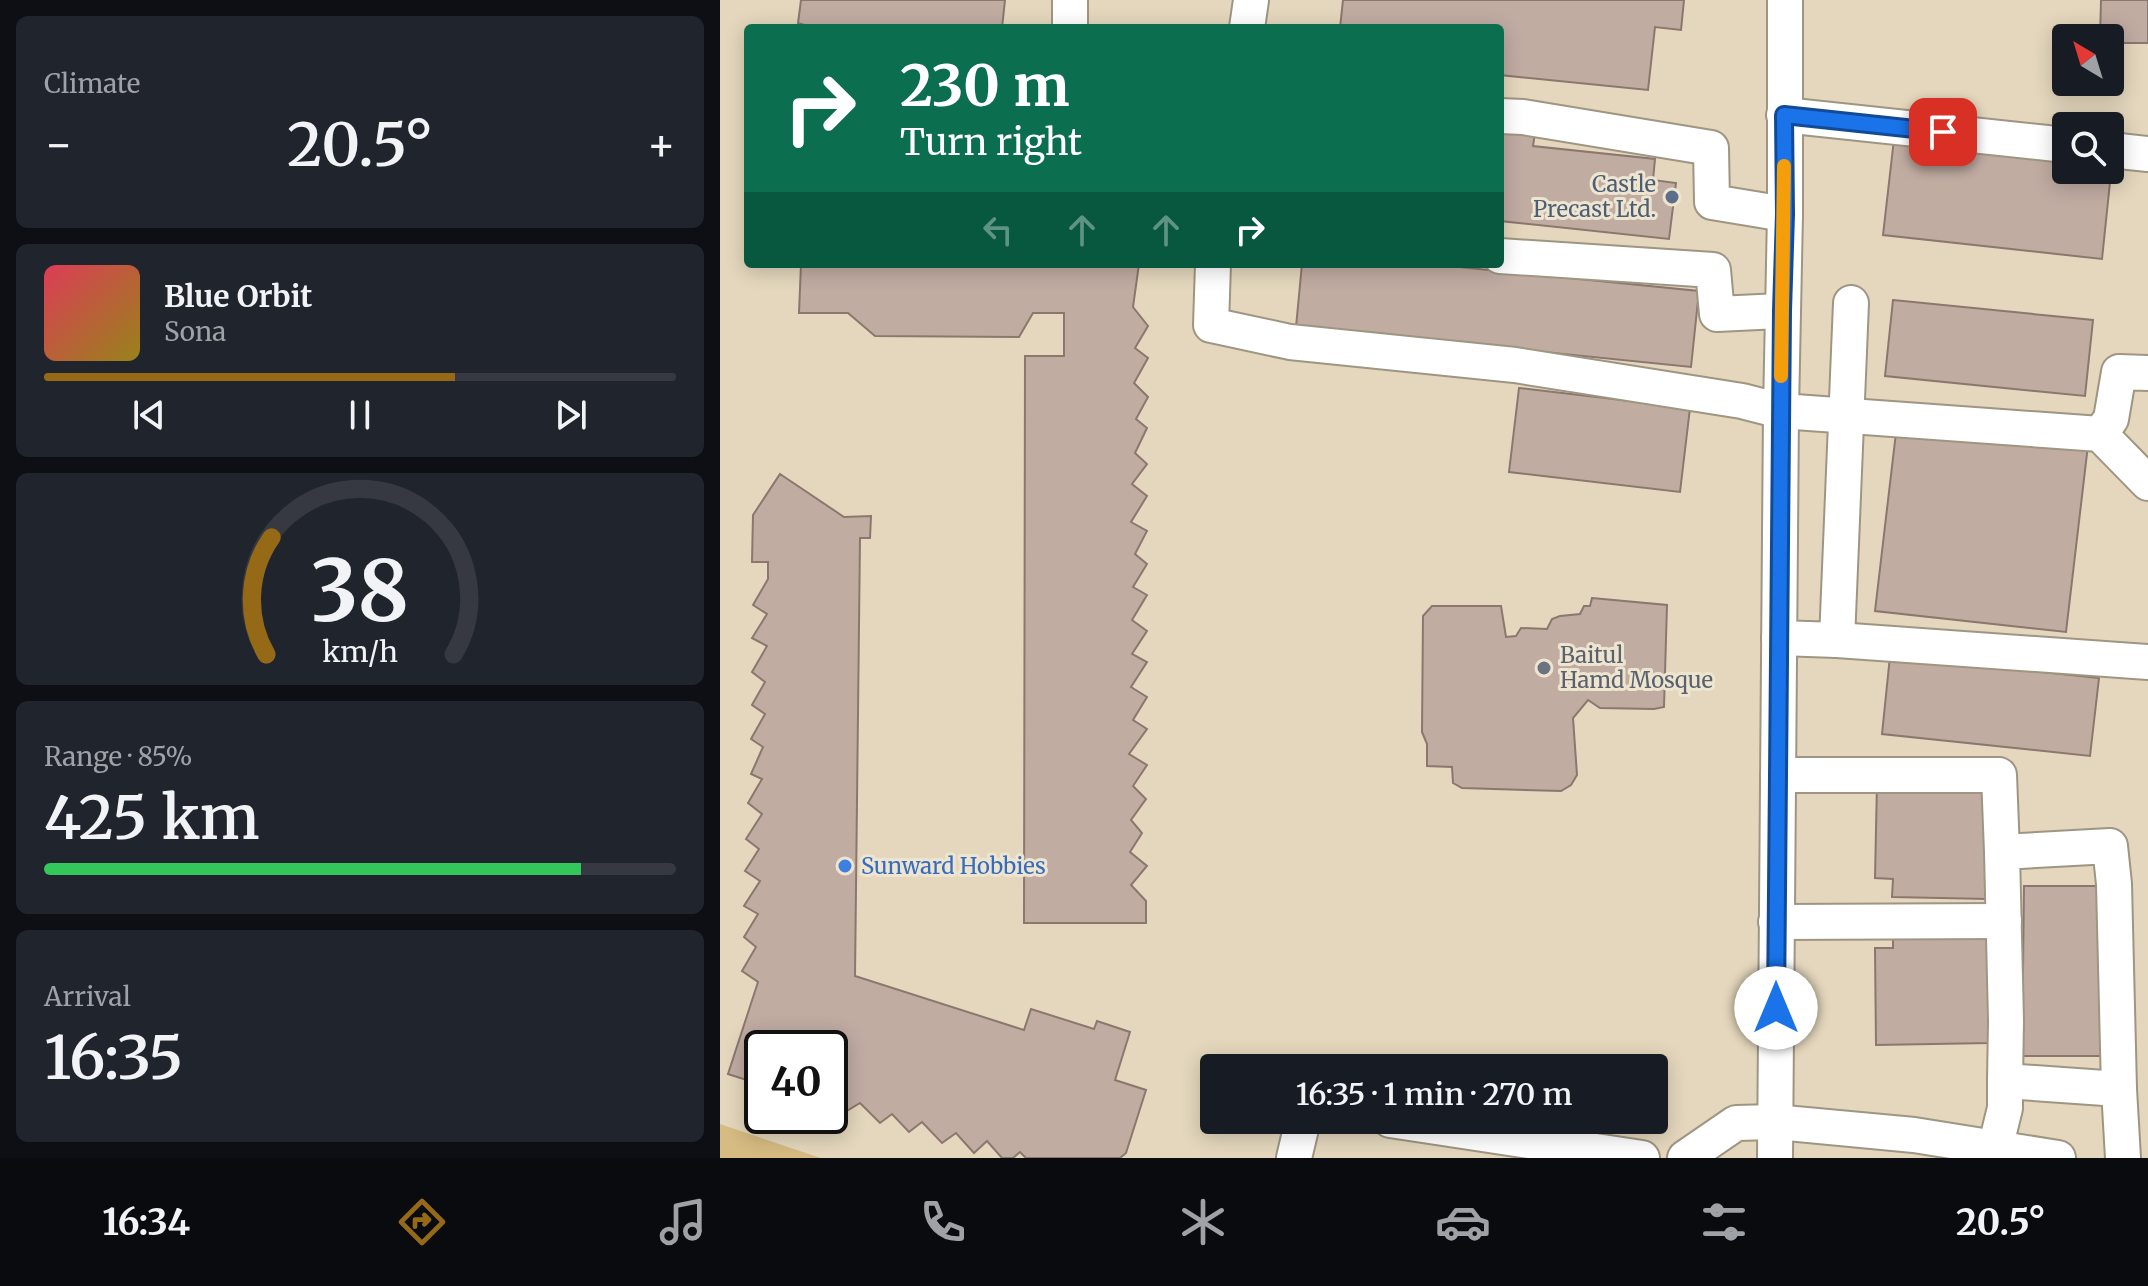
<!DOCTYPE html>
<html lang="en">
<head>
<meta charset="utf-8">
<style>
  body { margin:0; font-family:Merriweather,serif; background:#20242c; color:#f1f3f6; height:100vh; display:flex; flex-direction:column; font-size:30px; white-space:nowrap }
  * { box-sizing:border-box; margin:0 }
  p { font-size:26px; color:#9ea1a6 }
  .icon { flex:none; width:44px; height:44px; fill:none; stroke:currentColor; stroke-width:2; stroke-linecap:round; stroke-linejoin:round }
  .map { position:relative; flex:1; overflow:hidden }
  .details { display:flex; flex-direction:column; gap:16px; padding:16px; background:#0d0f14; width:720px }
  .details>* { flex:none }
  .guide { position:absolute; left:24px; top:24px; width:760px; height:244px; border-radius:8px; box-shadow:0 4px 20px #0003; background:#0b6e4f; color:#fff; overflow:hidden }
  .needle { width:52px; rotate:322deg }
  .tools { position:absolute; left:1332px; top:24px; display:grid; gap:16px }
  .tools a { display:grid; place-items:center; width:72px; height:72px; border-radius:8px; background:#171b24; box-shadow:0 4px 20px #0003; font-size:40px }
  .speed { position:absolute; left:24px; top:1030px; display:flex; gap:16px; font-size:40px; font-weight:700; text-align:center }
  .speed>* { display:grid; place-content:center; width:104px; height:104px; border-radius:50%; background:#171b24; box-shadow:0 4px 20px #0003; line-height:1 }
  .speed .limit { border:4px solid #111; border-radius:12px; background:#fff; color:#111 }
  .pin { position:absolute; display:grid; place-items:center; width:68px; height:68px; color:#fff; margin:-34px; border-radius:16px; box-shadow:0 4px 12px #0006 }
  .me { position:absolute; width:88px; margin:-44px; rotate:0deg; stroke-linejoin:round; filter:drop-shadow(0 0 6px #0008) }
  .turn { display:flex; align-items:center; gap:28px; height:168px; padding:0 24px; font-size:36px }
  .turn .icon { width:104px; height:104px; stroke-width:2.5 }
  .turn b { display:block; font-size:56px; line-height:68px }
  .lanes { display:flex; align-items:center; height:76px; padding:0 24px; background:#0003; justify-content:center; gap:40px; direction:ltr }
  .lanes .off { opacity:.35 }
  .big { font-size:60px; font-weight:600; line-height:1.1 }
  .details .card { flex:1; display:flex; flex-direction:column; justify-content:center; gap:12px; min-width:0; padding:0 28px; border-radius:12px; background:#20242c }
  .details .dial { align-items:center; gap:0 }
  .dial svg { height:208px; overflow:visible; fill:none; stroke:#363941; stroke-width:7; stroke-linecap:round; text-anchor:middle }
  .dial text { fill:#f1f3f6; stroke:none }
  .song { display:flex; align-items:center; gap:24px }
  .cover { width:96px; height:96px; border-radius:12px; background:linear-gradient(135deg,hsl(350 70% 55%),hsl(50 70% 35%)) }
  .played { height:8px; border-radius:4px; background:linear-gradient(90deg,#966917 65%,#363941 65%) }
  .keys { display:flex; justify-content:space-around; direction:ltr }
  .heat { display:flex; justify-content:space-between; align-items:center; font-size:44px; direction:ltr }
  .charge { height:12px; border-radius:6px; background:linear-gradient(90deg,#34c759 85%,#363941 0) }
  .trip { position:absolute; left:480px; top:1054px; width:468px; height:80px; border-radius:8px; background:#171b24; box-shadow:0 4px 20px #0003; font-weight:600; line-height:80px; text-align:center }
  .dock { display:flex; height:128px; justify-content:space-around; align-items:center; background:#090b0e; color:#9ea1a6 }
  .dock .icon { width:56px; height:56px }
  .dock .current { color:#966917 }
  .dock b { font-size:36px; color:#f1f3f6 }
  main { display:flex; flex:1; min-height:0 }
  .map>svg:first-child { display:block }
  .built { fill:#e4d7bd; fill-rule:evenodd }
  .green { fill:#d6bb82 }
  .building { fill:#c1aca2; stroke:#8b776e; stroke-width:2 }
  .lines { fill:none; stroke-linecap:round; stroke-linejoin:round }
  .minor-casing { stroke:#9e9583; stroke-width:38 }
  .minor { stroke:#fff; stroke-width:34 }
  .route-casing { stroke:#114b97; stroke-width:20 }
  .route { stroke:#1a73e8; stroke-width:14 }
  .slow { stroke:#f59e0b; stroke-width:14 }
  .service-dot { fill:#5c6f8a; stroke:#eee5d0; stroke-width:3 }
  .worship-dot { fill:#6b7280; stroke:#eee5d0; stroke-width:3 }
  .shop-dot { fill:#3f7fe0; stroke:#eee5d0; stroke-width:3 }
  .labels { text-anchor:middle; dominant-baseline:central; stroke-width:6; stroke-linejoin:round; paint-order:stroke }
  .service-label { font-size:22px; fill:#4e5e75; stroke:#eee5d0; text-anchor:end }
  .worship-label { font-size:22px; fill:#5b616d; stroke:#eee5d0; text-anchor:start }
  .shop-label { font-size:22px; fill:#366cbe; stroke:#eee5d0; text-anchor:start }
</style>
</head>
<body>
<main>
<section class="details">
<div class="card"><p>Climate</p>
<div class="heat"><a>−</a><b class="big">20.5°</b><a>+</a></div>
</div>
<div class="card">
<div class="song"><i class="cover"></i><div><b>Blue Orbit</b><p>Sona</p></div></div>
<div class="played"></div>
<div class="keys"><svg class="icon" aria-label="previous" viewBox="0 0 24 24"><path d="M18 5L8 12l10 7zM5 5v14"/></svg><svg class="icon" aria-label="pause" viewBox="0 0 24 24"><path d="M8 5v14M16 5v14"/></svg><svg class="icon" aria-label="next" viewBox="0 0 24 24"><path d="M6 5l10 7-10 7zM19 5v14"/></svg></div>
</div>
<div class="card dial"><svg viewBox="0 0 100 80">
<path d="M14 69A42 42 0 1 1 86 69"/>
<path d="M14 69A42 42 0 0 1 16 24" stroke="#966917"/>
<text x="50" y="56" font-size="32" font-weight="700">38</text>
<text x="50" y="72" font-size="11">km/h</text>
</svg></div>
<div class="card"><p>Range · 85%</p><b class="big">425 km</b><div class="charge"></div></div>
<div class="card"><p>Arrival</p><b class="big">16:35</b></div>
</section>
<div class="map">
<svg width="1428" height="1158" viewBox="0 0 1428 1158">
  <rect width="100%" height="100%" fill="#eee5d0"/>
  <path class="built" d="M 0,0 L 1428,0 L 1428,1158 L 101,1158 L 0,1124 ZM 28,28 L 780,28 L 780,264 L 28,264 ZM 1346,38 L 1390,38 L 1390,82 L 1346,82 ZM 1346,126 L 1390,126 L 1390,170 L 1346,170 ZM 42,1048 L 110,1048 L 110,1116 L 42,1116 ZM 494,1068 L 934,1068 L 934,1120 L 494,1120 Z"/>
  <polygon class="green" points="0,1124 101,1158 0,1158"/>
  <g class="building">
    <polygon points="81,0 285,0 282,28 94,28 78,23"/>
    <polygon points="623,0 964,0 961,30 935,27 928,90 780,75 780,28 620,28"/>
    <polygon points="1381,0 1428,0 1428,43 1390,43 1390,38 1380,38"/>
    <polygon points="780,122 816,126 813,146 935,159 933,180 956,183 949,239 780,221"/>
    <polygon points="1174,139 1346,158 1346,170 1390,170 1390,163 1392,163 1382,259 1163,235"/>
    <polygon points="81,264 419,264 413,307 428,326 415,348 428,358 414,383 428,397 416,419 427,428 415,453 427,464 412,484 427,496 411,522 427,531 415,554 427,564 413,587 427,595 412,620 427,631 412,654 427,662 411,687 427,697 413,720 427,729 409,754 427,765 413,786 426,799 411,820 422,833 410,852 427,866 411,885 426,901 426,923 304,923 305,356 344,356 344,313 313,313 299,337 155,336 128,313 79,313"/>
    <polygon points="582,264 709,264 979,291 971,367 576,327"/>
    <polygon points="1173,300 1373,320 1365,396 1165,376"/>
    <polygon points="799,388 970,408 960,492 789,472"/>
    <polygon points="1177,424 1368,445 1346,632 1155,611"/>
    <polygon points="60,474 124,517 151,516 150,538 140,538 135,976 304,1030 311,1009 374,1029 377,1021 410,1032 395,1080 426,1090 406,1153 400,1158 306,1158 300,1152 293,1158 282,1158 267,1141 254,1153 236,1133 222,1143 202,1122 189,1132 172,1114 160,1123 140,1103 125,1112 110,1096 110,1048 42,1048 42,1085 8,1074 38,982 22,971 36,947 24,937 38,914 24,906 40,881 25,871 39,849 26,839 42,814 28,803 42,779 31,774 43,747 31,739 45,714 32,705 45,682 32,672 47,646 32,638 47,614 33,605 48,579 48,562 32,562 33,515"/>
    <polygon points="872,598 947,605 944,707 934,709 880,708 868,700 853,718 857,775 851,785 841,791 742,788 733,783 732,767 707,766 707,744 702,732 703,616 712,606 781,606 786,637 796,636 801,628 827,629 832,619 840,616 860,614 864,606 870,606"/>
    <polygon points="1170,656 1379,678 1370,756 1162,734"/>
    <polygon points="1157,782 1270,784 1268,899 1172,897 1173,879 1155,878"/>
    <polygon points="1304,886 1384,886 1382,1056 1302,1056"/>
    <polygon points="1268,928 1270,1043 1156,1045 1155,948 1173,948 1173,929"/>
  </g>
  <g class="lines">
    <defs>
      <g id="minor">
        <polyline points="350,0 350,28"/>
        <polyline points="527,28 531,0"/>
        <polyline points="1064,115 1346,145"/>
        <polyline points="780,116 803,117 991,148 992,202 1065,214"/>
        <polyline points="1390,150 1428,154"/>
        <polyline points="780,256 993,270 997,314 1062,311"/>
        <polyline points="493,264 491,325 570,342 795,365 1022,401 1061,411 1380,434 1428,483"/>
        <polyline points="1380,434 1391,419 1399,372 1428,373"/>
        <polyline points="1059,638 1117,640 1131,303"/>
        <polyline points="1117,640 1428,662"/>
        <polyline points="1058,775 1279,775 1282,852"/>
        <polyline points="1056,922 1284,921"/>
        <polyline points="1285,1081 1286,1021 1282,852 1390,846 1394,884 1399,1089"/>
        <polyline points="670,1120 922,1158"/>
        <polyline points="1275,1149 1285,1108 1285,1081 1399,1089 1403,1158"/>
        <polyline points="574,1158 583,1120"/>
        <polyline points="965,1158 1016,1123 1055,1122 1194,1135 1338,1158"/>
        <polyline points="1055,1158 1061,411 1065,214 1065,0"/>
      </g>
    </defs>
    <use href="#minor" class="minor-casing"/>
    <use href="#minor" class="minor"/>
  </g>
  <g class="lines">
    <defs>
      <polyline id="route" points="1056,1008 1062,311 1065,214 1064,115 1223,132"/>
    </defs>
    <use href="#route" class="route-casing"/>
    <use href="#route" class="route"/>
    <polyline class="slow" points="1061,376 1064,166"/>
  </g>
  <circle class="service-dot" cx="952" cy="197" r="8"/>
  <circle class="worship-dot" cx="824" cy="668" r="8"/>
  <circle class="shop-dot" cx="125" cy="866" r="8"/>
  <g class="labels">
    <g class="service-label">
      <text x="936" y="184">Castle<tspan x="936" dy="25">Precast Ltd.</tspan></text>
    </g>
    <g class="worship-label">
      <text x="840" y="655">Baitul<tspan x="840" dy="25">Hamd Mosque</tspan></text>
    </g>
    <g class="shop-label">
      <text x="141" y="866">Sunward Hobbies</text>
    </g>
  </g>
</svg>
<div class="tools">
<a><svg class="needle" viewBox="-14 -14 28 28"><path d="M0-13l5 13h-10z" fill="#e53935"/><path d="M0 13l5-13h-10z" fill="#9ea1a6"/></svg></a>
<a><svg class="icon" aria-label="search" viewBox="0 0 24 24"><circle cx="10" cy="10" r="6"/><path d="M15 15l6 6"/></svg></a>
</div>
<div class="speed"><div class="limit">40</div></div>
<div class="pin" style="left:1223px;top:132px;background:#d93025"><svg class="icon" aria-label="arrive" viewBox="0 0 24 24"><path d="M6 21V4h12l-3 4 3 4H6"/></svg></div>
<svg class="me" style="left:1056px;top:1008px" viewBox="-20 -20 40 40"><circle r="19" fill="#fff"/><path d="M0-13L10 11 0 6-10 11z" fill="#1a73e8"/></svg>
<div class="trip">16:35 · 1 min · 270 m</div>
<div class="guide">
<div class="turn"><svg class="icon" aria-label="right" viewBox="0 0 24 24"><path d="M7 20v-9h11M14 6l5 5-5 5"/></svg><div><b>230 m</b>Turn right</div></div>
<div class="lanes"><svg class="icon off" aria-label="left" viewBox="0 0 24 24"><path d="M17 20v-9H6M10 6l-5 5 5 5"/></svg><svg class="icon off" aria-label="ahead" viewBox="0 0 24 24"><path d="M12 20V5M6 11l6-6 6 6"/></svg><svg class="icon off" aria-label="ahead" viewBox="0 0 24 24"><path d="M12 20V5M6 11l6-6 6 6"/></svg><svg class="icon" aria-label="right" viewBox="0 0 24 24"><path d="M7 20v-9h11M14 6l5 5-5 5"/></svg></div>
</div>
</div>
</main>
<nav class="dock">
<b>16:34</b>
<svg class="icon current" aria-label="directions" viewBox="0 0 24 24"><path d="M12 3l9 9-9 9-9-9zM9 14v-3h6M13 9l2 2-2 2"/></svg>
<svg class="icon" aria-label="music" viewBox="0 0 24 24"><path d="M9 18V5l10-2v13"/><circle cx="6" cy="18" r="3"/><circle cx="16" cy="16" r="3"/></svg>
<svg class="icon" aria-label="phone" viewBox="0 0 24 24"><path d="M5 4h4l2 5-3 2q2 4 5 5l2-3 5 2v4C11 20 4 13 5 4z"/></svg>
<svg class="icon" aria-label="climate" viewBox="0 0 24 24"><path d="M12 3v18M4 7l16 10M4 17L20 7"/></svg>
<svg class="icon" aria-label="car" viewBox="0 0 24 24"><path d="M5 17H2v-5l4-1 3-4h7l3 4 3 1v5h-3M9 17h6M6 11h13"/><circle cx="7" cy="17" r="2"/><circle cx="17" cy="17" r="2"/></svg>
<svg class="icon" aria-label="filters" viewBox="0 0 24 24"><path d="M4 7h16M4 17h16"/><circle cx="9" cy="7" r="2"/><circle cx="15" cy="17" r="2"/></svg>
<b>20.5°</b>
</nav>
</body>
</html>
